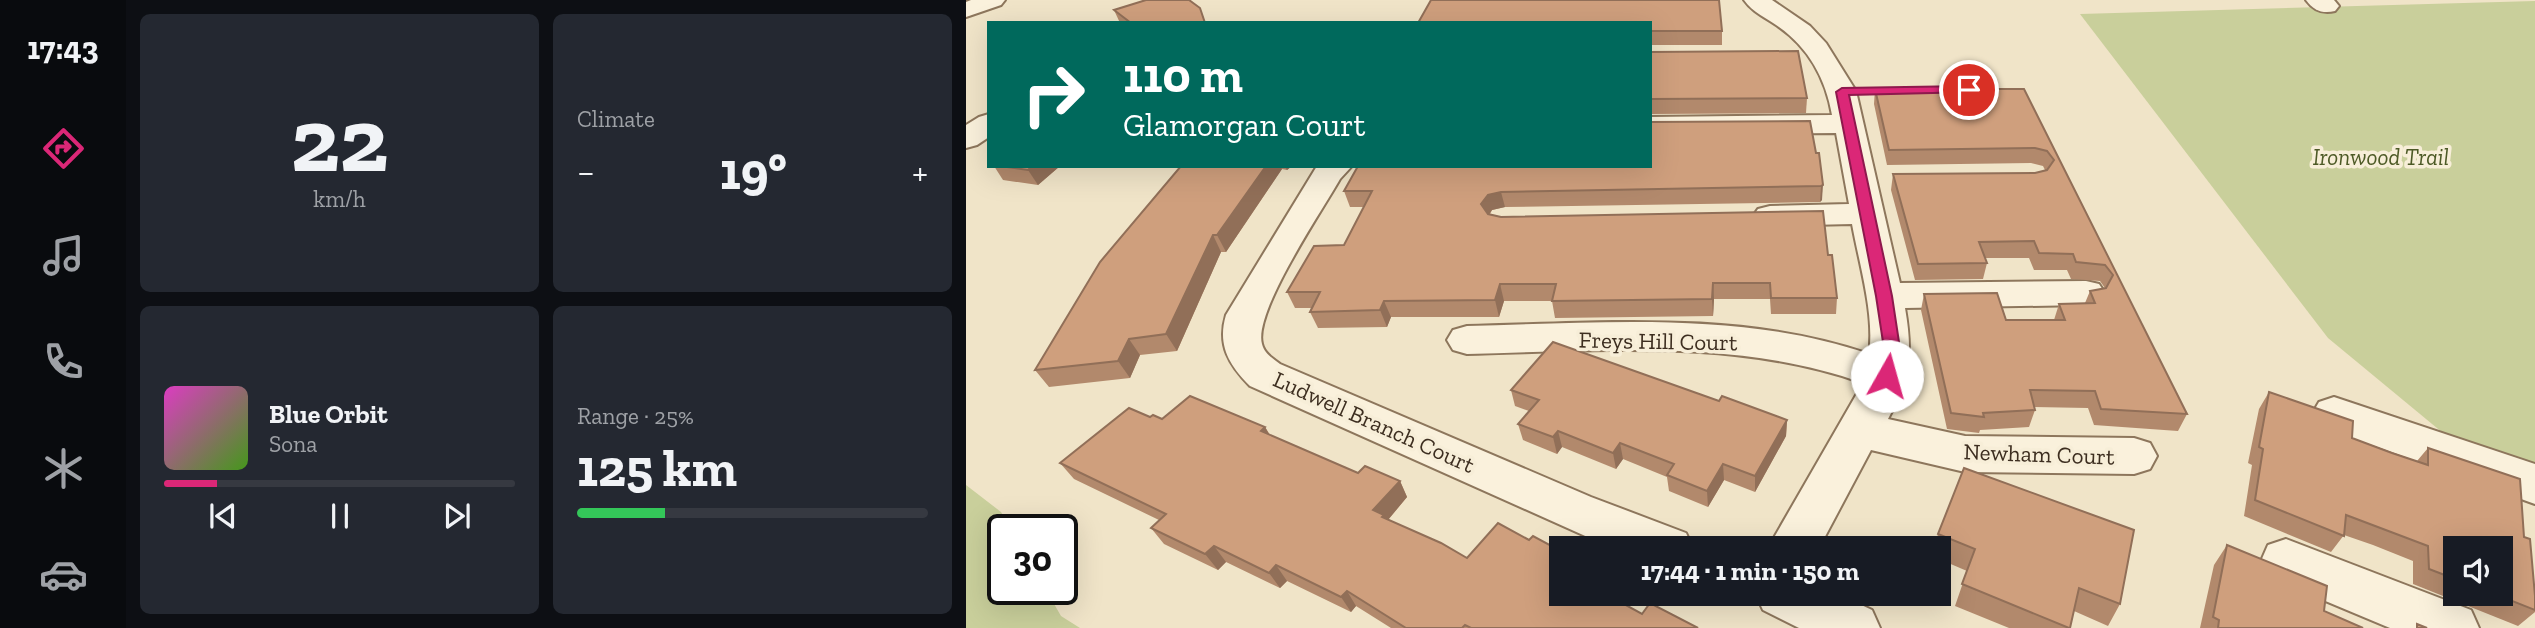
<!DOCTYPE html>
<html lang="en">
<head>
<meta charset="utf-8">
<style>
  body { margin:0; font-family:"Zilla Slab",serif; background:#242831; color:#f1f3f6; height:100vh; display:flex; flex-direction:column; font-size:26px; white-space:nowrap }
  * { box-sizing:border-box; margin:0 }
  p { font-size:23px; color:#9ea1a6 }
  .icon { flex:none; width:38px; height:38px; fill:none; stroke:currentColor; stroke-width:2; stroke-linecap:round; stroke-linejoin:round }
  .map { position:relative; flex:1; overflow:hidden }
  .side { display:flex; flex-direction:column; gap:14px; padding:14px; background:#0d0f14; width:840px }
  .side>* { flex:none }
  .hud { position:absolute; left:21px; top:21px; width:665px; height:147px; border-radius:0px; box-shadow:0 7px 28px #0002; background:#00695c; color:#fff; overflow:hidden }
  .fabs { position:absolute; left:1477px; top:536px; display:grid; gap:14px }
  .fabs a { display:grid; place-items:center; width:70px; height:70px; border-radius:0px; background:#171b24; box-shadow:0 7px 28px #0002; font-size:35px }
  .speed { position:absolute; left:21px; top:514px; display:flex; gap:14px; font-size:35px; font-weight:700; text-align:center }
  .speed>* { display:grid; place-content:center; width:91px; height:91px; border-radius:50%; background:#171b24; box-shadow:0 7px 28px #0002; line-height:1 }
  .speed .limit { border:4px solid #111; border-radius:10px; background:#fff; color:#111 }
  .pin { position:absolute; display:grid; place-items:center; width:60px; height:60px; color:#fff; margin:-30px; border:4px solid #fff; border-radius:50%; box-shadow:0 2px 7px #0007 }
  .me { position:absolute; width:77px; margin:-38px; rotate:7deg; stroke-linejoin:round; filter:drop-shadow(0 0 5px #0008) }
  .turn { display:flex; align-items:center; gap:24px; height:147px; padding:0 21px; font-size:32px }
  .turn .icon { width:91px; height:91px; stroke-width:2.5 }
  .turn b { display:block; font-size:49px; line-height:60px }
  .big { font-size:52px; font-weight:800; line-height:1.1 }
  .side .tile { flex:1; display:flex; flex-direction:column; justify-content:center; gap:10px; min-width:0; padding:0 24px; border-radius:10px; background:#242831 }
  .side .dial { align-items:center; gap:0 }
  .dial b { font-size:91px; line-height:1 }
  .song { display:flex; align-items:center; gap:21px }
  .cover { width:84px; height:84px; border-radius:10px; background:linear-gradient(135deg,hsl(310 70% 55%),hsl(100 70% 35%)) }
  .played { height:7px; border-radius:4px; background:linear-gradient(90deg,#db2777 15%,#363941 15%) }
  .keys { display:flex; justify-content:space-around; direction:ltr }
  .heat { display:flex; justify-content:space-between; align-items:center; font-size:38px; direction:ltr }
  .charge { height:10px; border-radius:5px; background:linear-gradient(90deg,#34c759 25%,#363941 0) }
  .side .tiles { flex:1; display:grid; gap:14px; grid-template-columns:repeat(2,1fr) }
  .trip { position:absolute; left:583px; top:536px; width:402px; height:70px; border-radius:0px; background:#171b24; box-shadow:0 7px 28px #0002; font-weight:800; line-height:70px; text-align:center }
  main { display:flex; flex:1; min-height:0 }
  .tab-bar { display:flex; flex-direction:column; width:126px; justify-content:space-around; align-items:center; background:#090b0e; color:#9ea1a6 }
  .tab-bar .icon { width:49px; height:49px }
  .tab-bar .selected { color:#db2777 }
  .tab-bar b { font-size:32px; color:#f1f3f6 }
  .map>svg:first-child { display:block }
  .green { fill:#c9cf9b }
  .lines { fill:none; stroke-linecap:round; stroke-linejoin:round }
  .minor-casing { stroke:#8d765c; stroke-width:4 }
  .minor { fill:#faf1dc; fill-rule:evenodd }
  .wall { fill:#b2896c; fill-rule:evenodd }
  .shaded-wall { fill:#916f58 }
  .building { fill:#cf9f7d; stroke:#916f58; stroke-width:2 }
  .route { fill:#db2777; stroke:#8e194d; stroke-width:2 }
  .labels { text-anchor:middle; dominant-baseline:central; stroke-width:7; stroke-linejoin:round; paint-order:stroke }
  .park-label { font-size:23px; font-style:italic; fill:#4d5a26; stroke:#f7eed8 }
  .street-label { font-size:23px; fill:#3d2e20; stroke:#f7eed8 }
</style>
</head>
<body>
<main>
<nav class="tab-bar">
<b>17:43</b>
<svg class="icon selected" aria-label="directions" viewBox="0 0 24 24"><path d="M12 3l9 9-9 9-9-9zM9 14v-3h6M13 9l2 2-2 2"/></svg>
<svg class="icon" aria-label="music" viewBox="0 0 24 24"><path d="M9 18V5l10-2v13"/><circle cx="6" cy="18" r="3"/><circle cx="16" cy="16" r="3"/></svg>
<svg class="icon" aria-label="phone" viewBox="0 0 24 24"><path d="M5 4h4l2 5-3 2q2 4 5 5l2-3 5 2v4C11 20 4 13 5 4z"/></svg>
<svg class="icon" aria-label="climate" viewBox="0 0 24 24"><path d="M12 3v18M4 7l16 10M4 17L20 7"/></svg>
<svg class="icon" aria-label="car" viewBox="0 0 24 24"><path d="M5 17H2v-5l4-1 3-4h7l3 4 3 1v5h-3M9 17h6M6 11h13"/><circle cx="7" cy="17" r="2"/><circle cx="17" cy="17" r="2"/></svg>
</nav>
<section class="side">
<div class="tiles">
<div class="tile dial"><b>22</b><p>km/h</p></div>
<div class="tile"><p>Climate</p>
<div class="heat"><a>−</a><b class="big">19°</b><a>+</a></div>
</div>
<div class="tile">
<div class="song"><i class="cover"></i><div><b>Blue Orbit</b><p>Sona</p></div></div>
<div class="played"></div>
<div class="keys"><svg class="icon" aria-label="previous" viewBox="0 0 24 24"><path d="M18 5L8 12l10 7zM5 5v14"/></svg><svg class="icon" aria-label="pause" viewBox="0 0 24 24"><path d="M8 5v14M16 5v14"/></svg><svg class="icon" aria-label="next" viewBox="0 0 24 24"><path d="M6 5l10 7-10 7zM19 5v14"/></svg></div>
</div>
<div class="tile"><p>Range · 25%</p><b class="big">125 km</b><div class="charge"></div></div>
</div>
</section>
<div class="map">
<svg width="1569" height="628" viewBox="0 0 1569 628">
  <rect width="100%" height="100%" fill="#f0e4c8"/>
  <g class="green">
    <polygon points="1569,1 1569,492 1529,476 1362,338 1114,14"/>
    <polygon points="0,485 35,512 46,530 37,530 37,590 80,590 95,616 114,628 0,628"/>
  </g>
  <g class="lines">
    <defs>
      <g id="minor">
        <polygon points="5,0 39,0 35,5 0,17 0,2"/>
        <path d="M 778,0 L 806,0 L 844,26 L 860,43 L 890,91 L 934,283 L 1120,281 L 1133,284 L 1139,293 L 1133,302 L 1120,305 L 939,308 C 947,354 944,378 922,419 L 999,436 L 1168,438 L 1184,443 L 1191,456 L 1184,469 L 1168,474 L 999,472 L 905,450 L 853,548 L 802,548 L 897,383 C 771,338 633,351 501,354 L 487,350 L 481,340 L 487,330 L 501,326 C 635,323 775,310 903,354 C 909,315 893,263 886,224 L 804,226 L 792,223 L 787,216 L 792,209 L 804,206 L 883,204 L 870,133 L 684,135 L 684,117 L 866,115 C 860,80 843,48 813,27 C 802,19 786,12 778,0 Z"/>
        <path d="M 1340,0 L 1368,0 L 1373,6 L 1369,11 C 1357,14 1348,11 1340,0 Z"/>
        <polygon points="23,114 23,137 11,145 0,148 0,125 13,117"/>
        <path d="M 351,166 L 386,166 L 374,179 C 356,211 287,312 296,344 C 298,353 307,359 314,364 L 625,497 L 720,533 L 727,548 L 646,548 L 284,386 C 263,365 251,345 260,315 Z"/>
        <polygon points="1368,397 1569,464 1569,504 1353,426 1346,414 1353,402"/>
        <polygon points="1320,539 1505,610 1513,628 1424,628 1302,577 1295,561 1302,545"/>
        <polygon points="789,593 870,593 906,610 914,628 833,628 797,610"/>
      </g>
    </defs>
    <use href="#minor" class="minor-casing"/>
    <use href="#minor" class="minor"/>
  </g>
  <g class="wall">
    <polygon points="148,10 240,23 154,23"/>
    <polygon points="684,23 756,31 756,45 684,45"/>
    <polygon points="684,52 841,98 840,113 684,114"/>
    <polygon points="909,89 1058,89 1221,414 1212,431 1128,425 1122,408 1068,407 1069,410 1063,427 1014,430 1013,433 981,429 955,310 958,294 1040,320 1088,320 1093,304 1119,303 1124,291 1139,288 1134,281 1105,279 1101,270 1068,270 1063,258 1019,258 1021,263 1017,279 949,280 925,190 927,174 1069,173 1079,170 1077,166 1065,163 921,165 908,104"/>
    <polygon points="853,153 856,200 854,202 539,207 526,210 524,214 535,217 862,255 871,298 870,314 805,314 804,299 748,299 747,316 589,318 586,301 538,301 533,317 425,317 421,327 352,328 344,312 345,308 329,308 321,292 378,245 398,207 384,207 378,191"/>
    <polygon points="28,166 94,166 72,185 37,180"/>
    <polygon points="215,166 326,166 321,170 316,169 260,252 255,252 211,351 174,355 164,378 83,387 69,370"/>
    <polygon points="545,390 753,401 821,420 820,436 789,492 758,480 742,507 703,491 701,477 657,459 650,469 596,447 591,454 557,440 552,424 563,411 549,406"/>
    <path d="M 1303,392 L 1386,438 L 1451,461 L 1462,448 L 1558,537 L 1569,596 L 1569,612 L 1552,626 L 1447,584 L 1447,561 L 1407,545 L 1378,535 L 1365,552 L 1278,516 L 1286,465 L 1282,463 L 1293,409 ZM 1489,548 L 1535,593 L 1489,593 Z"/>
    <polygon points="184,417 299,427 304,435 392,473 434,481 441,497 422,520 501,558 595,593 732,628 425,628 390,606 385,612 321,581 314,588 260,562 252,570 198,544 185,528 193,520 108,479 94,463"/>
    <polygon points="998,468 1154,604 1142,626 1108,611 1104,628 1043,628 989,606 1001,571 973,559 973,548 968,548 972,534"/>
    <polygon points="1261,545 1358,611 1397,628 1234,628 1248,565"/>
  </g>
  <g class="shaded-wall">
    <polygon points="66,166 94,166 72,185 62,170"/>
    <polygon points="300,166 314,166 316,169 260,252 251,235"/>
    <polygon points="319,166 326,166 321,170"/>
    <polygon points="857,185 856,200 854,202 855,186"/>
    <polygon points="535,192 539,207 526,210 519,220 515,204 522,195"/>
    <polygon points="247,235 255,252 211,351 200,334"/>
    <polygon points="747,283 748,299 747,316 746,299"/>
    <polygon points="534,284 538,301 533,317 529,300"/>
    <polygon points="418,301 425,317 421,327 414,310"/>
    <polygon points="163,339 174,355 164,378 152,361"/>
    <polygon points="821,420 820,436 789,492 789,476"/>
    <polygon points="299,427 309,444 295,431"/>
    <polygon points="592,431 596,447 591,454 587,437"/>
    <polygon points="654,443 657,459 650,469 647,453"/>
    <polygon points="757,464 758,480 742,507 741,491"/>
    <polygon points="434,481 441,497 421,521 407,510"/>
    <polygon points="248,546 260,562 252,570 239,554"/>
    <polygon points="310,565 321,581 314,588 303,573"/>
    <polygon points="381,591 390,606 385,612 375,597"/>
  </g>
  <g class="building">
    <polygon points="180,0 223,0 234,8 239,23 165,23 148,10"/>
    <polygon points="465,0 753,0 756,31 684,31 684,23 452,23"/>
    <polygon points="832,51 841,98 684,99 684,52"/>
    <polygon points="909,89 1058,89 1221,414 1135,409 1129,391 1064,390 1069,410 1017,413 1018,417 985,413 958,294 1031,293 1040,320 1099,320 1093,304 1129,303 1124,291 1140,288 1147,275 1139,265 1110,262 1107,254 1073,253 1068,241 1013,242 1021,263 952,264 927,174 1069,173 1081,170 1088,160 1081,151 1069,148 923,150"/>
    <polygon points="844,121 850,153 853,153 857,185 855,186 535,192 522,195 515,204 522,214 535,217 857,211 862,255 866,255 871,298 805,298 804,283 747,283 746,299 586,301 590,284 534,284 529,300 418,301 414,310 344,312 354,292 321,292 348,246 378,245 406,191 378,191 392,166 684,166 684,122"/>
    <polygon points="34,166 66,166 62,170"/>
    <polygon points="215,166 300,166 251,235 247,235 200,334 163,339 152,361 69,370 134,262"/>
    <polygon points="587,342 753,401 756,396 821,420 789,476 757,464 741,491 701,475 708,464 654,443 647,453 592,431 587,437 552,424 573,400 545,390"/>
    <polygon points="1303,392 1387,421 1386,438 1426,453 1462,465 1462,448 1554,479 1558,537 1564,539 1569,596 1569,610 1526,593 1535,593 1535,548 1489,548 1489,579 1463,569 1462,546 1380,515 1378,536 1289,500 1297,449 1293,447"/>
    <polygon points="224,396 299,427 295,431 392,473 399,466 434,481 407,510 418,515 416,517 475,543 501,558 532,523 563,540 567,536 595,551 591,557 595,559 595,593 638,593 676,614 684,603 732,628 505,628 499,625 496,628 440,628 381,591 375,597 310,565 303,573 248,546 239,554 185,528 200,514 94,463 163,408 184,417 187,415 196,419"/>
    <polygon points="998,468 1168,530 1154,604 1113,588 1104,628 1103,628 996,584 1009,549 972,534"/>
    <polygon points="1261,545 1361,586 1358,611 1397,628 1252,628 1253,620 1247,617"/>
    <polygon points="1451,624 1461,628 1451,628"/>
  </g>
  <polygon class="route" points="1003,86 1009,90 1008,92 883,95 926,296 933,342 929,376 927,381 915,381 912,376 917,342 910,296 870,92 876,88"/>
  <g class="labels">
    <g class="park-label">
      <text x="1415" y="157">Ironwood Trail</text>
    </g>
    <g class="street-label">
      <text transform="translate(692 341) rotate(1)">Freys Hill Court</text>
      <text transform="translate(408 422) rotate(24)">Ludwell Branch Court</text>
      <text transform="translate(1073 454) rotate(2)">Newham Court</text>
    </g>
  </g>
</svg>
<div class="fabs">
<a><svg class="icon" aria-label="sound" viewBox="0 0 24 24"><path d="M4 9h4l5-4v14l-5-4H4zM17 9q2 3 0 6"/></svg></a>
</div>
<div class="speed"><div class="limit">30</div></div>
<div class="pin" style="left:1003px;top:90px;background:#d93025"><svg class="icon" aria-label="arrive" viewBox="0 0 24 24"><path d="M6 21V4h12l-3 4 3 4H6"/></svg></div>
<svg class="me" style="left:921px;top:376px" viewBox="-20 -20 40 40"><circle r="19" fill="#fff"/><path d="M0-13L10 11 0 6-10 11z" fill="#db2777"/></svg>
<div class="trip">17:44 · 1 min · 150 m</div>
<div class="hud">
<div class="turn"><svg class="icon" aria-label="right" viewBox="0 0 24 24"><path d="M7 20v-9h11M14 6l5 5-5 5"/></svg><div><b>110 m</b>Glamorgan Court</div></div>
</div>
</div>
</main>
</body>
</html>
